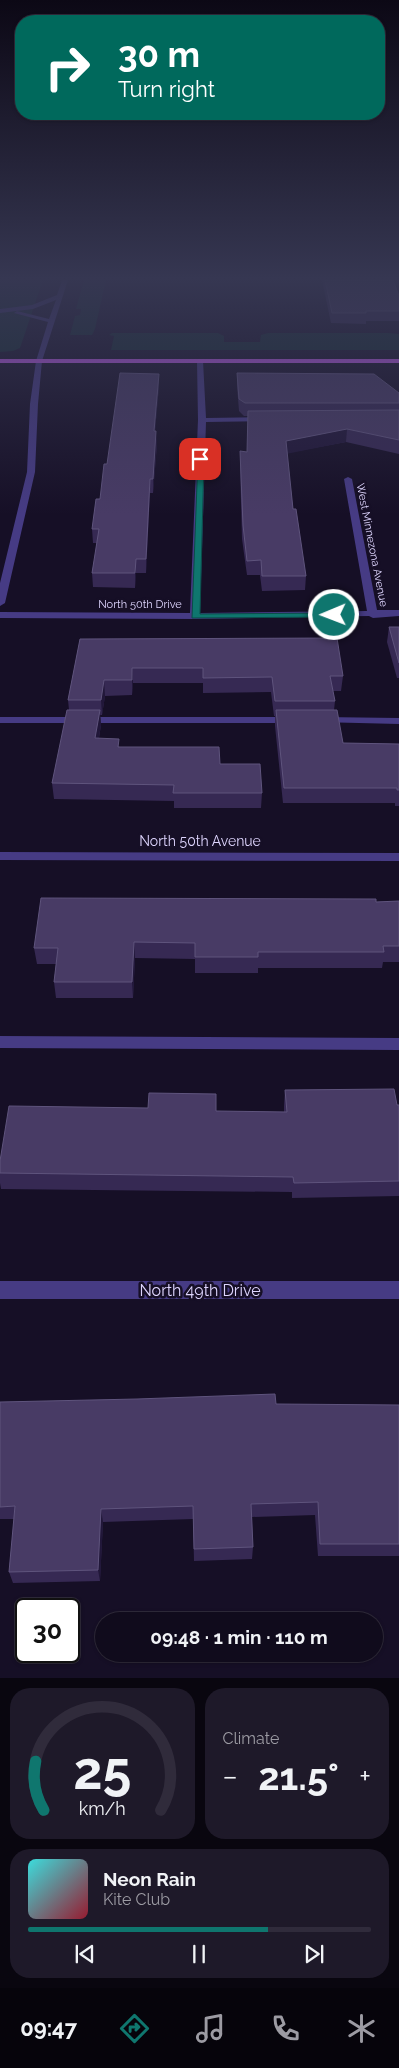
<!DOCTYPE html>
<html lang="en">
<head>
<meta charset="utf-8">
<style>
  body { margin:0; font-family:Raleway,sans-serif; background:#1e1929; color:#f1f3f6; height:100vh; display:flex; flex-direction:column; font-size:19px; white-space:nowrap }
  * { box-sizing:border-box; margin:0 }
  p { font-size:16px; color:#9c9ba3 }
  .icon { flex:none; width:28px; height:28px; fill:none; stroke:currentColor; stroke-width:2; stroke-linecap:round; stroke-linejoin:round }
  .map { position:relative; height:1678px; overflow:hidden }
  .details { display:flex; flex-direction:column; gap:10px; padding:10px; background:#09060f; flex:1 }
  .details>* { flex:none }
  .top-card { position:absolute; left:15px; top:15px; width:370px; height:105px; border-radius:20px; box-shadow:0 1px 4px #0004,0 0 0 1px #302b3b; background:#00695c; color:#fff; overflow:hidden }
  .speed { position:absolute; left:15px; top:1598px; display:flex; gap:10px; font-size:25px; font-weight:700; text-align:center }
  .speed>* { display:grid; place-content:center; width:65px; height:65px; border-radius:50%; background:#100b1c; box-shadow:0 1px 4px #0004,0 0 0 1px #302b3b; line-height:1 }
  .speed .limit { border:2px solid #111; border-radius:8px; background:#fff; color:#111 }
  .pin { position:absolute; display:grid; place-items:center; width:42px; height:42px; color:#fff; margin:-21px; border-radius:10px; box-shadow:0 2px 8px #0006 }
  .me { position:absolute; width:55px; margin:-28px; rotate:269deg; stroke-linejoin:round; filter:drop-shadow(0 0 4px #0008) }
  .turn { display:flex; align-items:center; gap:18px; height:105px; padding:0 20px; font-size:22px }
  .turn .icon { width:65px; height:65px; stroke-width:2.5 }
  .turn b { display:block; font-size:35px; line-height:42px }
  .big { font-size:38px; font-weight:700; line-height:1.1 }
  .details .tile { flex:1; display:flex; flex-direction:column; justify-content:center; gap:8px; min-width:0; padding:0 18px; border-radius:20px; background:#1e1929 }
  .details .dial { align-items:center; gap:0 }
  .dial svg { height:130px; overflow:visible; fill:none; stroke:#302b3b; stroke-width:7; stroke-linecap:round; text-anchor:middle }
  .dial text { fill:#f1f3f6; stroke:none }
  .song { display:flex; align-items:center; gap:15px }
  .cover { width:60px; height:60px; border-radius:8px; background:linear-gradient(135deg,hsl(180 70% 55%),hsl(350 70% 35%)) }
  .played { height:5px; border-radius:2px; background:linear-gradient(90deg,#0f766e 70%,#302b3b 70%) }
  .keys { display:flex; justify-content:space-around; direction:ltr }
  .heat { display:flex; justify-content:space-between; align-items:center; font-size:28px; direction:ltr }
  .details .tiles { flex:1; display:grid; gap:10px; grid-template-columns:1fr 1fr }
  .tile:last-child { grid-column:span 2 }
  .trip { position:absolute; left:95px; top:1612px; width:288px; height:50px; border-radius:25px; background:#100b1c; box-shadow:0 1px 4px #0004,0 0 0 1px #302b3b; font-weight:700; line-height:50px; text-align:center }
  .tabs { display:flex; height:80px; justify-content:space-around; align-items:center; background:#06040b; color:#9c9ba3 }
  .tabs .icon { width:35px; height:35px }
  .tabs .on { color:#0f766e }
  .tabs b { font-size:22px; color:#f1f3f6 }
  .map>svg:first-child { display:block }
  .green { fill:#122d30 }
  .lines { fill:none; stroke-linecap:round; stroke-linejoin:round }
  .minor { fill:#463b84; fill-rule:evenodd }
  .major { fill:#d25efc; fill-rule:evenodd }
  .wall { fill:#362953 }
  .shaded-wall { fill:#211739 }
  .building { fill:#483b65; stroke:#5f547d }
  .route { fill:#0f766e; stroke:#0a4d48 }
  .labels { text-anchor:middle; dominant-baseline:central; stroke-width:5; stroke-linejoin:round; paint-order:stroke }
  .far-street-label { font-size:11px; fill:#ded5fe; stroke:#160f26 }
  .street-label { font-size:14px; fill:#ded5fe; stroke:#160f26 }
  .near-street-label { font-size:16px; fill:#ded5fe; stroke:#160f26 }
</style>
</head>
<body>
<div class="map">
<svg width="399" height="1678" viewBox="0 0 399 1678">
  <rect width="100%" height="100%" fill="#160f26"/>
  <g class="green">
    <polygon points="0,280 43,280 20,348 13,351 0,352"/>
    <polygon points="84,280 106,280 95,329 92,335 70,335 75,316 80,315 81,309 76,309"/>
    <polygon points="112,333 218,333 224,336 224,342 260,342 261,335 268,333 388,333 399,334 399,350 111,350 114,336 109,335"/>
  </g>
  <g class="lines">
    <g class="minor">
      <polygon points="62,280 68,280 42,361 38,404 35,472 5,603 0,606 0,583 27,472 30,404 36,361 48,322 14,313 17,311 49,319 56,300 33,309 0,313 0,309 32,305 57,295"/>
      <polygon points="200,359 203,361 206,418 264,417 268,419 264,421 206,422 200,613 367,611 344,479 348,477 352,479 377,610 399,610 399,616 373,618 369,616 195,619 0,618 0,612 190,613 198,420 197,361"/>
      <polygon points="0,717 292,717 298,720 292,723 0,723"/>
      <polygon points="322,717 399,718 399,724 318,722 316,720"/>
      <polygon points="0,852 399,853 399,861 0,860"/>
      <polygon points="0,1036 399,1038 399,1050 0,1048"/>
      <rect x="0" y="1281" width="399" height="18"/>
    </g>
    <rect class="major" x="0" y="359" width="399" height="4"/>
  </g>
  <g class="wall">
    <polygon points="322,280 393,280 399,296 399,321 366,321 366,324 331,323"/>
    <polygon points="237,373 399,393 399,454 346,442 287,453 293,509 306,576 305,590 262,591 260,575 247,575 242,539 240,465 240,451 247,452 248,416 244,416 239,411 237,386"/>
    <polygon points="159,386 155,431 157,444 153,493 150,493 146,573 136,573 135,588 93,587 92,573 97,543 93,543 92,529 100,499"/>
    <polygon points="389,627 399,627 399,678 397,678 387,642"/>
    <polygon points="80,639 343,676 341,691 333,691 335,701 334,710 343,743 399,744 399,806 395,806 395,803 283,803 275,726 275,716 274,716 271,692 203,693 203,683 133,683 132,695 105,696 102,715 100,715 101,725 99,738 120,747 220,764 262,793 261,808 174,808 174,801 54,799 52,783 69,710 68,700"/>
    <polygon points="399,901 399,962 383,962 382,968 258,968 258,973 195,973 195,959 135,958 133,998 56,998 54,982 56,964 37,964 34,948 376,902"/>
    <polygon points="285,1090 399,1105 399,1196 292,1198 292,1192 1,1189 0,1183 0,1161 284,1112 284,1106"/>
    <polygon points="0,1402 399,1405 399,1556 318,1556 315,1515 252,1517 253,1547 252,1559 194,1561 193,1519 103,1522 100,1581 13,1583 9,1572 14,1519 0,1519"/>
  </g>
  <g class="shaded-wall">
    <polygon points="159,374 159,386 154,444 154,431"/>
    <polygon points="347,429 346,442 286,454 286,441"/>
    <polygon points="156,431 157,444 153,493 153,479"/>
    <polygon points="150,479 150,493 146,573 146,559"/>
    <polygon points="136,559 136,573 135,588 135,573"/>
    <polygon points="132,668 133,683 132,695"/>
    <polygon points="104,680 105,696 102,715 101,700"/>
    <polygon points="100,710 101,725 96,754 95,738"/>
    <polygon points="134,942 135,958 133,998 132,982"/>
    <polygon points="101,1509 103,1522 100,1581 98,1570"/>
  </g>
  <g class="building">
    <polygon points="325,280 393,280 399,296 399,311 366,311 366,313 332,313"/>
    <polygon points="120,373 159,374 154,431 156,431 153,479 150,479 146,559 136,559 135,573 92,573 99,529 92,529 96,499 100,499 104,464 107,464"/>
    <polygon points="237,373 374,374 399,393 399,403 245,403 239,399"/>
    <polygon points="399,410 399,440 347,429 286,441 293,509 296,509 306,576 262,576 261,560 247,561 243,525 240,451 247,452 248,411"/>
    <polygon points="389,627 399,627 399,663"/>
    <polygon points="337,638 343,676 330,676 335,701 275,701 272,677 203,678 203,668 132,668 132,680 104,680 101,700 68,700 80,639"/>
    <polygon points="67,710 100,710 95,738 119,739 118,747 219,747 220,764 260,764 262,793 173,793 174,785 52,783"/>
    <polygon points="276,710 337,710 343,743 399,744 399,790 397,790 397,788 284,788"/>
    <polygon points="41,898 376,899 376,902 399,901 399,946 383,946 384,952 258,952 258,957 195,957 195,943 134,942 132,982 54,982 58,948 34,948"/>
    <polygon points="394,1089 397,1105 399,1105 399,1181 294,1183 293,1177 0,1173 0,1161 9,1106 148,1108 149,1093 216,1094 216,1111 287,1112 285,1090"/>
    <polygon points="275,1394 276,1404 399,1405 399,1544 320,1544 318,1502 251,1504 253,1547 194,1549 193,1506 101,1509 98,1570 9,1572 15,1506 0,1507 0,1402 137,1399"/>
  </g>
  <linearGradient id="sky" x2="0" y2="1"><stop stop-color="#0c0815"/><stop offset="0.54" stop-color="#363752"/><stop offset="1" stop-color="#363752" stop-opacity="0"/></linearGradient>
  <rect width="399" height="515" fill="url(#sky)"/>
  <polygon class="route" points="198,457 204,459 200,614 334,613 337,613 337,617 192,618"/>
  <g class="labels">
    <g class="far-street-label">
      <text transform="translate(372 545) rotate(79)">West Minnezona Avenue</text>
      <text x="140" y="604">North 50th Drive</text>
    </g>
    <g class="street-label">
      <text x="200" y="841">North 50th Avenue</text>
    </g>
    <g class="near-street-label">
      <text x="200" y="1290">North 49th Drive</text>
    </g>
  </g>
</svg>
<div class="speed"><div class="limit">30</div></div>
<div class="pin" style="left:200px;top:459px;background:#d93025"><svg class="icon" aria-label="arrive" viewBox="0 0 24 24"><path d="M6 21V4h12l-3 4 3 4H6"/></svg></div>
<svg class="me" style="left:334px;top:615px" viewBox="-20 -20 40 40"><circle r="17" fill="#0f766e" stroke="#fff" stroke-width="3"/><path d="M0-11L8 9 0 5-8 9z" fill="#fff"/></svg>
<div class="trip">09:48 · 1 min · 110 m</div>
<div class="top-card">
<div class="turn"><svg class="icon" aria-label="right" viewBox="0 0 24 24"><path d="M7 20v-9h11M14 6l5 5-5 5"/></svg><div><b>30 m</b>Turn right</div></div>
</div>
</div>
<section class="details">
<div class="tiles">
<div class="tile dial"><svg viewBox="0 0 100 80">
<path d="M14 69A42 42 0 1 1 86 69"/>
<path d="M14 69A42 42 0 0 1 9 39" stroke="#0f766e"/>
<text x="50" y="56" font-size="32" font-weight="700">25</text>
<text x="50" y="72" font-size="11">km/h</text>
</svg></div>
<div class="tile"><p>Climate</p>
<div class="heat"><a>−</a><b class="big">21.5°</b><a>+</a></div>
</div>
<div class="tile">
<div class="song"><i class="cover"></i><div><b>Neon Rain</b><p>Kite Club</p></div></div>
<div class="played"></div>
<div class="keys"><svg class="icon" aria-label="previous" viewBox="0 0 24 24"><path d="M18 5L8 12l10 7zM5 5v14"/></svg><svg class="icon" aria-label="pause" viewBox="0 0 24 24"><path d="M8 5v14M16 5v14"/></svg><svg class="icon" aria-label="next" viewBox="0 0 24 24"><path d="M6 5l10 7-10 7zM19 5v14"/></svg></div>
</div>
</div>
</section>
<nav class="tabs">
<b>09:47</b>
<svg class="icon on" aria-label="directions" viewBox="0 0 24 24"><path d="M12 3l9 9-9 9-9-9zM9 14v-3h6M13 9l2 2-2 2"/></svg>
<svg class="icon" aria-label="music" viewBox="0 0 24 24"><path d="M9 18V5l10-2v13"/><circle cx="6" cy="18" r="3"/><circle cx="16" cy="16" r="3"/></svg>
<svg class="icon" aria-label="phone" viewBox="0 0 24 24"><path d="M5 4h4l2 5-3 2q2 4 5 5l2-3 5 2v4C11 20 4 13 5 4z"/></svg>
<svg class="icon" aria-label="climate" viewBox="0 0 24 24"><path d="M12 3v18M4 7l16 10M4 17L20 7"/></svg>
</nav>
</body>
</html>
